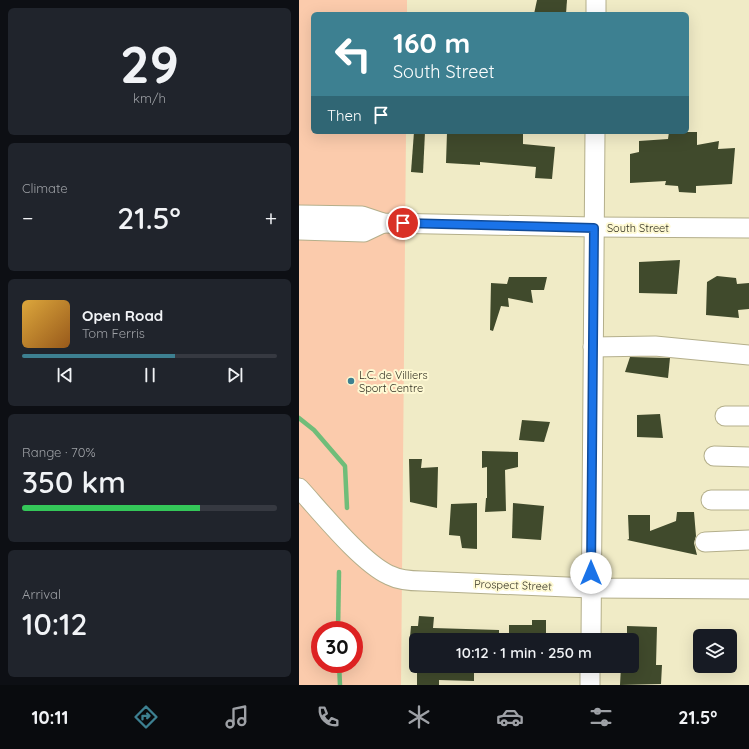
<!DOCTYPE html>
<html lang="en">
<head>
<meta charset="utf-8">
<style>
  body { margin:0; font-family:Quicksand,sans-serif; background:#20242c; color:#f1f3f6; height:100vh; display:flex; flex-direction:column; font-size:15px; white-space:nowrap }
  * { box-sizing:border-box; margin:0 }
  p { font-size:13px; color:#9ea1a6 }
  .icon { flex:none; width:22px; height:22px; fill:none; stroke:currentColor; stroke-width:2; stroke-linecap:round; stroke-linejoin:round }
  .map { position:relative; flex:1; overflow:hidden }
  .details { display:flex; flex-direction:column; gap:8px; padding:8px; background:#0d0f14; width:299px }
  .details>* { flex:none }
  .banner { position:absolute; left:12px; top:12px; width:378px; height:122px; border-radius:6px; box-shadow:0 4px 16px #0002; background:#3d8091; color:#fff; overflow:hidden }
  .fabs { position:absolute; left:394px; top:629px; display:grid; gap:8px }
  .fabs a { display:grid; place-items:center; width:44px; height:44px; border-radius:6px; background:#171b24; box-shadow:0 4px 16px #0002; font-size:20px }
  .speed { position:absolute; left:12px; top:621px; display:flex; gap:8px; font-size:20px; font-weight:700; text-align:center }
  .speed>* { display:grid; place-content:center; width:52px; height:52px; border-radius:50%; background:#171b24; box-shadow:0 4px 16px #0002; line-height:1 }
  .speed .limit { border:6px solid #d22; background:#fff; color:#111 }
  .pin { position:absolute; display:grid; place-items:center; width:34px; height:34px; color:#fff; margin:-17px; border:2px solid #fff; border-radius:50%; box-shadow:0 1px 4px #0007 }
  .me { position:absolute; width:44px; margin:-22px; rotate:0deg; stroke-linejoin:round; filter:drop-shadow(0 0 3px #0008) }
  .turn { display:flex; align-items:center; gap:14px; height:84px; padding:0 16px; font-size:18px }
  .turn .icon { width:52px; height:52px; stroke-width:2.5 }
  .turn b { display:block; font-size:28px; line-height:34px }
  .then { display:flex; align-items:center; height:38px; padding:0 16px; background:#0003; gap:8px; font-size:15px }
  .big { font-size:30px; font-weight:600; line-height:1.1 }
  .details .card { flex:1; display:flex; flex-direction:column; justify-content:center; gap:6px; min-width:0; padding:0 14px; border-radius:6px; background:#20242c }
  .details .dial { align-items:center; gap:0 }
  .dial b { font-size:52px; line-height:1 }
  .song { display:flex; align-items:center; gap:12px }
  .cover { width:48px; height:48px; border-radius:6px; background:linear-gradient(135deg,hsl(40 70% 55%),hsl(30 70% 35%)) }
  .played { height:4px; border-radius:2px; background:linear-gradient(90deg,#3d8091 60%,#363941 60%) }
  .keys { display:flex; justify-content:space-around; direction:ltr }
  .heat { display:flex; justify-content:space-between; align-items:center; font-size:22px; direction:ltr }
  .charge { height:6px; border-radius:3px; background:linear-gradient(90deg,#34c759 70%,#363941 0) }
  .trip { position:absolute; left:110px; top:633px; width:230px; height:40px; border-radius:6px; background:#171b24; box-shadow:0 4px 16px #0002; font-weight:600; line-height:40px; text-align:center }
  .tab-bar { display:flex; height:64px; justify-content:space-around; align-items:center; background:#090b0e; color:#9ea1a6 }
  .tab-bar .icon { width:28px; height:28px }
  .tab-bar .active { color:#3d8091 }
  .tab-bar b { font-size:18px; color:#f1f3f6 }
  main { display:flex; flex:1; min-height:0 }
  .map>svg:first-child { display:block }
  .garden { fill:#fbcbac; fill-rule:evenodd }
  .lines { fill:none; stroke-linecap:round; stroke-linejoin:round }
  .stream { stroke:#70bd79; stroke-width:4.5 }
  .building { fill:#404a2c }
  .minor-casing { stroke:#b4af8b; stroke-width:21 }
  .minor { stroke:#fff; stroke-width:19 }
  .route-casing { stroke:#114b97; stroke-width:10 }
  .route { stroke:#1a73e8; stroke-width:7 }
  .poi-dot { fill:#3d8091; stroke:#fef9d3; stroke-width:1.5 }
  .labels { text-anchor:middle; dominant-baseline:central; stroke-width:4; stroke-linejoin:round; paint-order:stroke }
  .street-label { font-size:11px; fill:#333123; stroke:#fef9d3 }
  .poi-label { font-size:11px; fill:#333123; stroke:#fef9d3; text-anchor:start }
</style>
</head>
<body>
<main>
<section class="details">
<div class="card dial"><b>29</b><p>km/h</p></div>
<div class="card"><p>Climate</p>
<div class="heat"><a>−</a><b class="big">21.5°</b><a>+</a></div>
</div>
<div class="card">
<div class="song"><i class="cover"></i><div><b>Open Road</b><p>Tom Ferris</p></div></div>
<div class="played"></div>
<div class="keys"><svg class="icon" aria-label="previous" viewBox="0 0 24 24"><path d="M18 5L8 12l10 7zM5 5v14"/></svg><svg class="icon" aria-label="pause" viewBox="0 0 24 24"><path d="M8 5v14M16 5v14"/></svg><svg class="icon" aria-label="next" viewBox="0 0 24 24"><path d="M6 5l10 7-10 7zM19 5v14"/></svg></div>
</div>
<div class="card"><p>Range · 70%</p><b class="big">350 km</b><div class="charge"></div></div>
<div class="card"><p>Arrival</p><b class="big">10:12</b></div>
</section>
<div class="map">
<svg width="450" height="685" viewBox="0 0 450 685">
  <rect width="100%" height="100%" fill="#f0ebc6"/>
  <path class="garden" d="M 0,0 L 108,0 L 108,14 L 14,14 L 14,132 L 107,132 L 102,685 L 0,685 ZM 21,630 L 55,630 L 55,664 L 21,664 Z"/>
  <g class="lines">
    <g class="stream">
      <polyline points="0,418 15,430 46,466 48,508"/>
      <polyline points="39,630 40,572"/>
      <polyline points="40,664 41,685"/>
    </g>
  </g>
  <g class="building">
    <polygon points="238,0 268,0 267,14 235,14"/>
    <polygon points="115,132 126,132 124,173 112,172"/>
    <polygon points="148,132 224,132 224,144 256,147 253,179 236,178 237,167 181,162 181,165 147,163"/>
    <polygon points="370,132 398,132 398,145 420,141 419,149 436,148 433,184 397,186 397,193 380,192 379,186 366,185 367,181 331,183 331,154 340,152 340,141 369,139"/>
    <polygon points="381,260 378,294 340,293 340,262"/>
    <polygon points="418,276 437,278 438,284 450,283 450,309 439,310 440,318 407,315 408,282"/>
    <polygon points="210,277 248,277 245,290 232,290 234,303 209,298 210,307 202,306 194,331 191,330 192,283 208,284"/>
    <polygon points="331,357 371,358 369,378 326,372"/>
    <polygon points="361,414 364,438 338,437 338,415"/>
    <polygon points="223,420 251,422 245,442 220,440"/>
    <polygon points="183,451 219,452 219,467 206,470 207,511 186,512 187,498 188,498 188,467 183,468"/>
    <polygon points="110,459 123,459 122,468 139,467 138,508 111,502"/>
    <polygon points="178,503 178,549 163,548 161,536 150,535 152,504"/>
    <polygon points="214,503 245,506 242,540 213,538"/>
    <polygon points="378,512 395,512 397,536 395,543 398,555 328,540 330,539 329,515 351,515 351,531 377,521"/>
    <polygon points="120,616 135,617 134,628 200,630 200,640 113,640 114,637 111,637 112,626 119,626"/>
    <polygon points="233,620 247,620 247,640 210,639 210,625 233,625"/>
    <polygon points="328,626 358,627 357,665 363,665 362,684 321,685 322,666 333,666 333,640 328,640"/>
    <polygon points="118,666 175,666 175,681 140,680 140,685 118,685"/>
  </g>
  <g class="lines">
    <defs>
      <g id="minor">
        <polyline points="297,14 297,0"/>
        <polyline points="0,215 63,216 84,223 295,227 450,228"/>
        <polyline points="0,230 65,232 84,223"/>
        <polyline points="294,347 356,346 450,355"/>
        <polyline points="426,416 450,416"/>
        <polyline points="415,456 450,457"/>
        <path d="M 0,488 C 22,512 62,562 90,575 C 100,580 112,581 123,581 L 292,588 L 450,589"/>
        <polyline points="412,500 450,500"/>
        <polyline points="406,542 450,540"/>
        <polyline points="292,640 296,132"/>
        <polyline points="291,685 291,666"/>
      </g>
    </defs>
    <use href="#minor" class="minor-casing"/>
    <use href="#minor" class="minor"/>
  </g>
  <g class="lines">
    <defs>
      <polyline id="route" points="104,223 295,228 292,573"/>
    </defs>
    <use href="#route" class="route-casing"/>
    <use href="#route" class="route"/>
  </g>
  <circle class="poi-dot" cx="52" cy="381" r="4"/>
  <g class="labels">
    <g class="street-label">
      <text x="339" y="228">South Street</text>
      <text transform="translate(214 585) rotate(2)">Prospect Street</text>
    </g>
    <g class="poi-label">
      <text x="60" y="375">L.C. de Villiers<tspan x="60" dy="13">Sport Centre</tspan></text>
    </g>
  </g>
</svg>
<div class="fabs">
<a><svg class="icon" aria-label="layers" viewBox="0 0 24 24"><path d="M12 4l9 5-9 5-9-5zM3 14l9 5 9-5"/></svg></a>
</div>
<div class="speed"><div class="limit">30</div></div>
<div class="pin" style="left:104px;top:223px;background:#d93025"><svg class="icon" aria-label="arrive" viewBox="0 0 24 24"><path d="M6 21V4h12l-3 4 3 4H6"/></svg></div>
<svg class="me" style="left:292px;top:573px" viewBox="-20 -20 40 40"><circle r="19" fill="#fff"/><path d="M0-13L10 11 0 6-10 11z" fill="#1a73e8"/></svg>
<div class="trip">10:12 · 1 min · 250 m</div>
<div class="banner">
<div class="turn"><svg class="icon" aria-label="left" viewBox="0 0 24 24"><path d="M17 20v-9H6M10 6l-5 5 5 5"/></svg><div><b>160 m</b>South Street</div></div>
<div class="then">Then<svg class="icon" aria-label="arrive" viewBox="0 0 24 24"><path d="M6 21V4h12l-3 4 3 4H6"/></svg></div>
</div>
</div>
</main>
<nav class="tab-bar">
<b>10:11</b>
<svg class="icon active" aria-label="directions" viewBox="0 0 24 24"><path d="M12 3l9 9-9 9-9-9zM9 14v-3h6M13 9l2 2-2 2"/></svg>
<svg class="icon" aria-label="music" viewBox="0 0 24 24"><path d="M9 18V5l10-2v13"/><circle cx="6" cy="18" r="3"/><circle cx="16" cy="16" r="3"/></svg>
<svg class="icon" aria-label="phone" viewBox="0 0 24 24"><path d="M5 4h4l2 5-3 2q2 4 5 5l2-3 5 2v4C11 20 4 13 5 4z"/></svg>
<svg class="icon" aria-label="climate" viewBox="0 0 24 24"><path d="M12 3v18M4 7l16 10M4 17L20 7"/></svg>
<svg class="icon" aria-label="car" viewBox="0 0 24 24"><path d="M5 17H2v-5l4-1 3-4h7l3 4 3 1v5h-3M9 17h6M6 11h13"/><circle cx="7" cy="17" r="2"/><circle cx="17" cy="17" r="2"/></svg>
<svg class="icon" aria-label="filters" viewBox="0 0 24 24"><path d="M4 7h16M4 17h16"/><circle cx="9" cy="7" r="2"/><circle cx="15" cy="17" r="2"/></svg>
<b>21.5°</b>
</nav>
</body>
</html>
